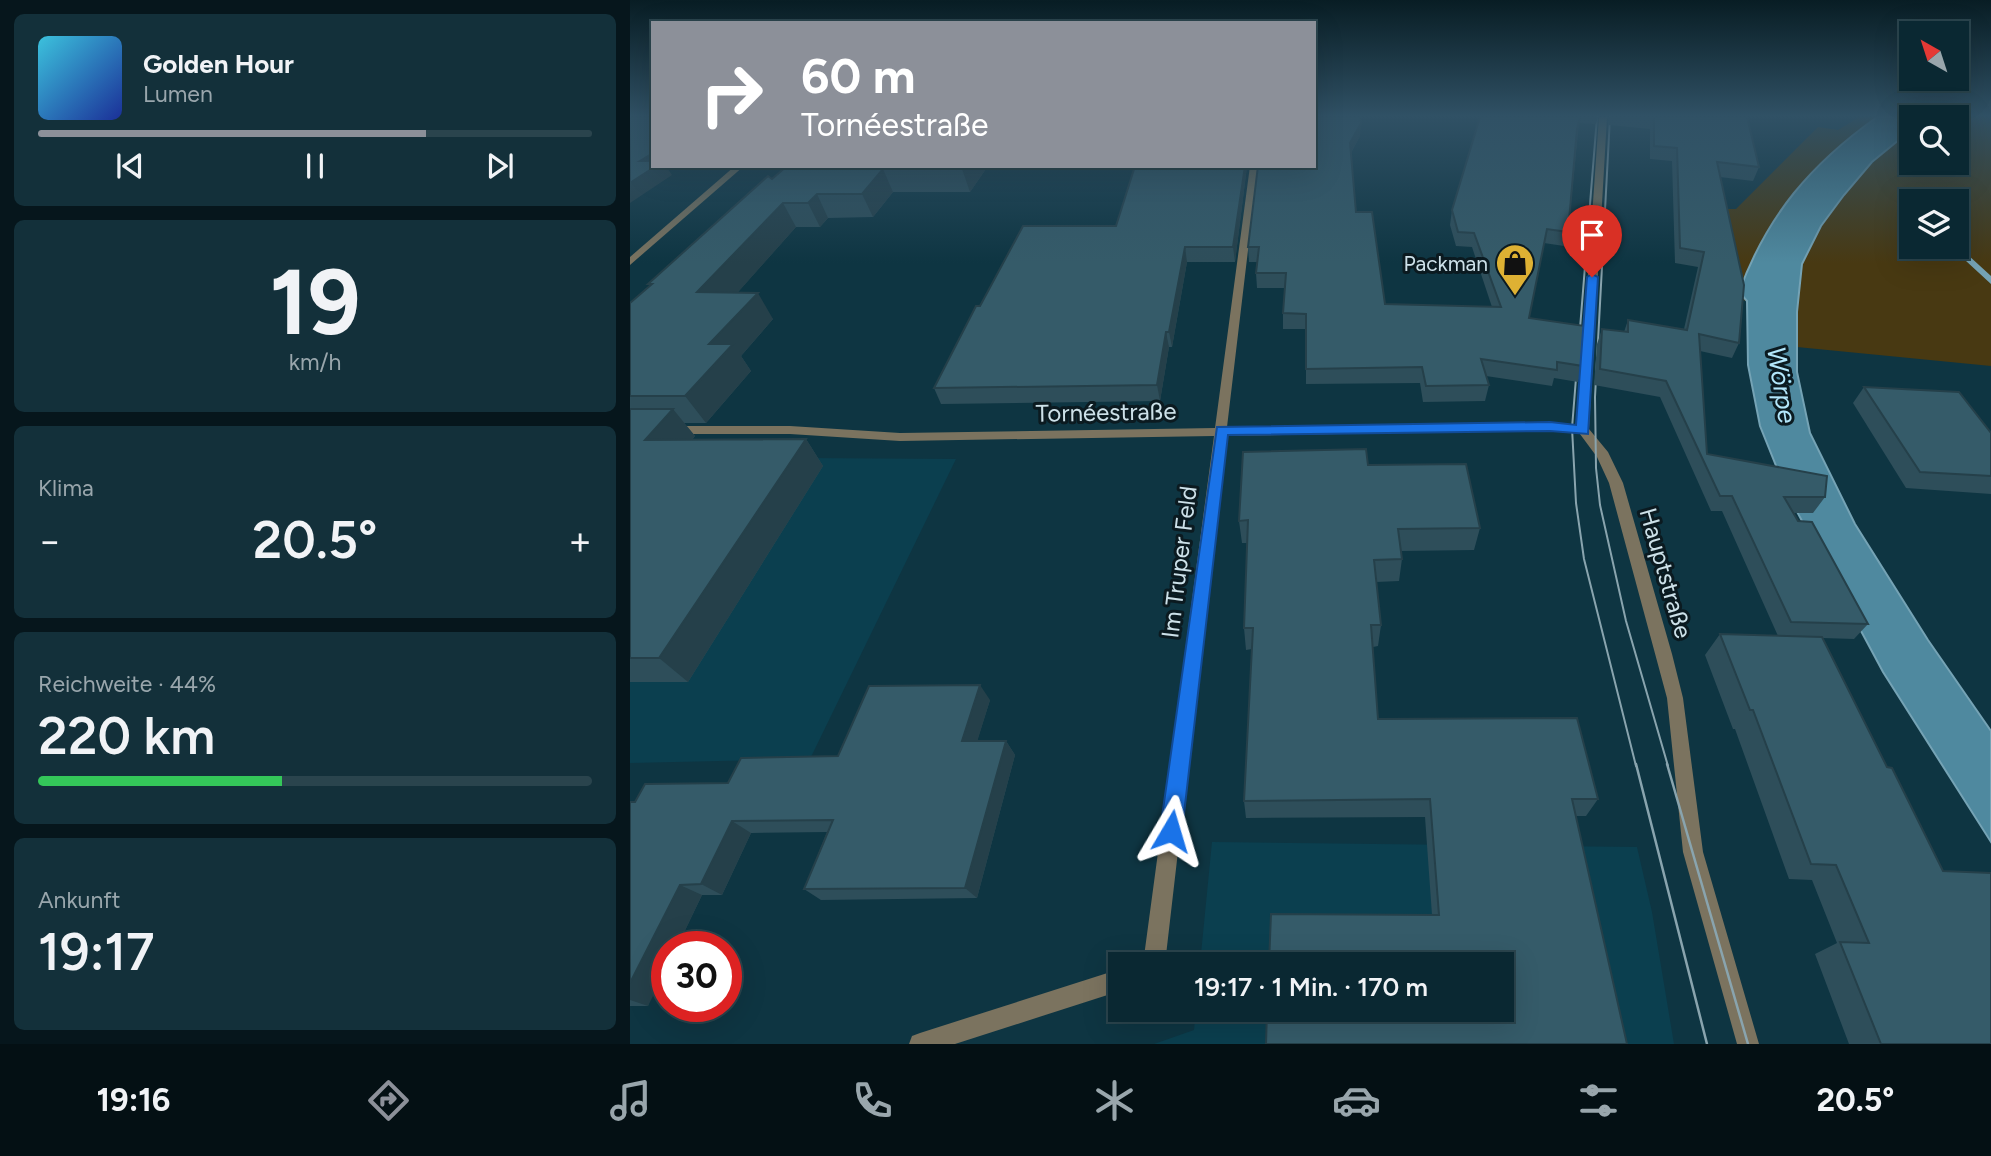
<!DOCTYPE html>
<html lang="de">
<head>
<meta charset="utf-8">
<style>
  body { margin:0; font-family:Figtree,sans-serif; background:#13303a; color:#f1f3f6; height:100vh; display:flex; flex-direction:column; font-size:26px; white-space:nowrap }
  * { box-sizing:border-box; margin:0 }
  p { font-size:23px; color:#99a6ac }
  .icon { flex:none; width:38px; height:38px; fill:none; stroke:currentColor; stroke-width:2; stroke-linecap:round; stroke-linejoin:round }
  .map { position:relative; flex:1; overflow:hidden }
  .details { display:flex; flex-direction:column; gap:14px; padding:14px; background:#06161c; width:630px }
  .details>* { flex:none }
  .banner { position:absolute; left:21px; top:21px; width:665px; height:147px; border-radius:0px; box-shadow:0 7px 28px #0002,0 0 0 2px #2a444d; background:#8c9099; color:#fff; overflow:hidden }
  .needle { width:46px; rotate:321deg }
  .fabs { position:absolute; left:1269px; top:21px; display:grid; gap:14px }
  .fabs a { display:grid; place-items:center; width:70px; height:70px; border-radius:0px; background:#0a2832; box-shadow:0 7px 28px #0002,0 0 0 2px #2a444d; font-size:35px }
  .speed { position:absolute; left:21px; top:931px; display:flex; gap:14px; font-size:35px; font-weight:700; text-align:center }
  .speed>* { display:grid; place-content:center; width:91px; height:91px; border-radius:50%; background:#0a2832; box-shadow:0 7px 28px #0002,0 0 0 2px #2a444d; line-height:1 }
  .speed .limit { border:10px solid #d22; background:#fff; color:#111 }
  .pin { position:absolute; display:grid; place-items:center; width:60px; height:60px; color:#fff; margin:-72px -30px; border-radius:50% 50% 50% 0; rotate:-45deg; box-shadow:0 0 7px #0007 }
  .pin .icon { rotate:45deg }
  .me { position:absolute; width:77px; margin:-38px; rotate:7deg; stroke-linejoin:round; filter:drop-shadow(0 0 5px #0008) }
  .turn { display:flex; align-items:center; gap:24px; height:147px; padding:0 35px; font-size:32px }
  .turn .icon { width:91px; height:91px; stroke-width:2.5 }
  .turn b { display:block; font-size:49px; line-height:60px }
  .big { font-size:52px; font-weight:600; line-height:1.1 }
  .details .widget { flex:1; display:flex; flex-direction:column; justify-content:center; gap:10px; min-width:0; padding:0 24px; border-radius:10px; background:#13303a }
  .details .dial { align-items:center; gap:0 }
  .dial b { font-size:91px; line-height:1 }
  .song { display:flex; align-items:center; gap:21px }
  .cover { width:84px; height:84px; border-radius:10px; background:linear-gradient(135deg,hsl(190 70% 55%),hsl(230 70% 35%)) }
  .played { height:7px; border-radius:4px; background:linear-gradient(90deg,#8c9099 70%,#2a444d 70%) }
  .keys { display:flex; justify-content:space-around; direction:ltr }
  .heat { display:flex; justify-content:space-between; align-items:center; font-size:38px; direction:ltr }
  .charge { height:10px; border-radius:5px; background:linear-gradient(90deg,#34c759 44%,#2a444d 0) }
  .trip { position:absolute; left:478px; top:952px; width:406px; height:70px; border-radius:0px; background:#0a2832; box-shadow:0 7px 28px #0002,0 0 0 2px #2a444d; font-weight:600; line-height:70px; text-align:center }
  .tab-bar { display:flex; height:112px; justify-content:space-around; align-items:center; background:#041014; color:#99a6ac }
  .tab-bar .icon { width:49px; height:49px }
  .tab-bar .current { color:#8c9099 }
  .tab-bar b { font-size:32px; color:#f1f3f6 }
  main { display:flex; flex:1; min-height:0 }
  .map>svg:first-child { display:block }
  .built { fill:#0b3f4f }
  .green { fill:#483912; fill-rule:evenodd }
  .water { fill:#4f899f; stroke:#75a3b5; stroke-width:2 }
  .lines { fill:none; stroke-linecap:round; stroke-linejoin:round }
  .stream { fill:#75a3b5; fill-rule:evenodd }
  .minor { fill:#7b735f; fill-rule:evenodd }
  .tertiary { fill:#7b735f; fill-rule:evenodd }
  .tram-far1 { stroke:#89a4ae; stroke-width:2 }
  .tram { stroke:#89a4ae; stroke-width:2.5 }
  .wall { fill:#2e4e5a }
  .shaded-wall { fill:#25404a }
  .building { fill:#355b69; stroke:#25404a; stroke-width:2 }
  .route { fill:#1a73e8; stroke:#114b97; stroke-width:2 }
  .labels { text-anchor:middle; dominant-baseline:central; stroke-width:6; stroke-linejoin:round; paint-order:stroke }
  .far-poi-label { font-size:21px; fill:#cde1e9; stroke:#0b1a20; text-anchor:end }
  .street-label { font-size:24px; fill:#cde1e9; stroke:#0b1a20 }
  .water-label { font-size:26px; font-style:italic; fill:#b3e7fb; stroke:#0b1a20 }
</style>
</head>
<body>
<main>
<section class="details">
<div class="widget">
<div class="song"><i class="cover"></i><div><b>Golden Hour</b><p>Lumen</p></div></div>
<div class="played"></div>
<div class="keys"><svg class="icon" aria-label="previous" viewBox="0 0 24 24"><path d="M18 5L8 12l10 7zM5 5v14"/></svg><svg class="icon" aria-label="pause" viewBox="0 0 24 24"><path d="M8 5v14M16 5v14"/></svg><svg class="icon" aria-label="next" viewBox="0 0 24 24"><path d="M6 5l10 7-10 7zM19 5v14"/></svg></div>
</div>
<div class="widget dial"><b>19</b><p>km/h</p></div>
<div class="widget"><p>Klima</p>
<div class="heat"><a>−</a><b class="big">20.5°</b><a>+</a></div>
</div>
<div class="widget"><p>Reichweite · 44%</p><b class="big">220 km</b><div class="charge"></div></div>
<div class="widget"><p>Ankunft</p><b class="big">19:17</b></div>
</section>
<div class="map">
<svg width="1361" height="1044" viewBox="0 0 1361 1044">
  <rect width="100%" height="100%" fill="#0e3542"/>
  <g class="built">
    <polygon points="0,457 326,459 180,759 0,763"/>
    <polygon points="582,842 1007,847 1022,912 1044,1044 524,1044 564,1030 566,1010 872,1010 872,964 570,964"/>
  </g>
  <g class="green">
    <path d="M 1229,117 L 1247,117 C 1181,164 1137,215 1109,291 L 1117,301 L 1068,291 L 1094,209 L 1106,209 L 1188,127 L 1208,130 Z"/>
    <path d="M 1301,117 L 1361,117 L 1361,366 L 1167,347 C 1167,320 1166,292 1172,266 C 1182,222 1244,156 1281,130 L 1281,163 L 1326,163 L 1326,117 ZM 1281,201 L 1326,201 L 1326,247 L 1281,247 Z"/>
  </g>
  <path class="water" d="M 1247,117 L 1301,117 L 1281,117 L 1281,130 L 1242,162 L 1214,195 L 1191,226 L 1172,264 L 1167,312 L 1167,372 L 1180,433 L 1225,524 L 1298,640 L 1361,731 L 1361,842 L 1253,672 L 1157,493 L 1130,426 L 1118,365 L 1117,301 L 1109,292 C 1137,215 1181,164 1247,117 Z"/>
  <g class="lines">
    <polygon class="stream" points="1326,244 1361,276 1361,284 1323,249 1321,247 1326,247"/>
    <g class="minor">
      <polygon points="105,166 114,166 0,265 0,257"/>
      <polygon points="620,166 628,166 597,427 920,422 953,426 959,430 953,434 920,430 596,436 535,964 513,964 584,436 270,441 160,434 43,434 37,430 43,426 160,426 270,433 585,428"/>
      <polygon points="490,969 490,991 325,1044 279,1044 282,1036 290,1033"/>
    </g>
    <polygon class="tertiary" points="969,117 977,117 959,429 978,452 993,483 1042,654 1053,698 1073,852 1129,1044 1107,1044 1053,852 1037,698 979,483 967,457 947,430"/>
    <g class="tram-far1">
      <polyline points="967,117 942,428 946,503 954,559 1006,766"/>
      <polyline points="980,117 965,397 966,468 970,505 996,621 1038,766"/>
    </g>
    <g class="tram">
      <polyline points="1006,764 1077,1044"/>
      <polyline points="1037,764 1118,1044"/>
    </g>
  </g>
  <g class="wall">
    <polygon points="850,117 968,117 966,124 949,123 938,232 934,246 914,243 899,318 953,366 948,382 924,378 922,386 856,376 859,385 855,401 793,402 790,383 676,384 676,329 653,329 653,313 655,288 627,288 626,273 628,262 619,262 618,247 730,136 721,153 726,212 755,304 862,307 842,247 826,246 820,225 822,210"/>
    <polygon points="977,117 1117,117 1129,167 1123,181 1090,177 1109,343 1102,358 1070,351 1077,454 1195,497 1183,513 1163,513 1238,624 1224,639 1192,638 1361,1044 1219,1044 1185,954 1207,943 1182,880 1159,879 1105,729 1103,729 1075,655 1090,634 1148,636 1092,511 1081,511 1030,397 964,385 967,344 972,329 994,332 998,320 1054,329 1068,267 1045,263 1042,161 1020,159 1020,129 979,125"/>
    <polygon points="157,166 358,166 340,192 263,192 243,217 198,218 190,227 166,227 107,293 143,319 111,356 121,371 76,423 54,423 65,436 62,440 176,439 193,466 58,682 0,682 0,303 20,285 18,284"/>
    <polygon points="436,166 617,166 605,262 557,262 542,347 539,347 530,401 311,404 304,388 350,306 486,226 505,166"/>
    <polygon points="1234,387 1361,433 1361,494 1276,488 1223,403"/>
    <polygon points="738,465 850,528 844,550 771,551 772,559 769,581 746,582 751,625 748,646 743,647 748,719 968,799 956,816 946,816 997,1044 802,915 795,817 616,818 614,801 622,649 616,650 614,628 617,543 612,543 609,521"/>
    <polygon points="360,700 347,741 376,741 385,755 347,898 191,900 174,889 197,832 121,833 92,895 72,895 47,947 37,947 18,1006 0,1006 0,802 98,783 208,756"/>
  </g>
  <g class="shaded-wall">
    <polygon points="731,123 730,136 719,156 720,143"/>
    <polygon points="23,153 23,166 36,166 42,175 0,203 0,183 10,161"/>
    <polygon points="334,166 358,166 340,192 332,169"/>
    <polygon points="615,166 617,166 605,262 603,247"/>
    <polygon points="253,169 263,192 243,217 232,194"/>
    <polygon points="187,194 198,218 190,227 178,203"/>
    <polygon points="153,203 166,227 85,318 67,292"/>
    <polygon points="555,247 557,262 542,347 539,332"/>
    <polygon points="128,293 143,319 111,356 121,371 76,423 55,396 79,344"/>
    <polygon points="536,332 539,347 530,401 527,385"/>
    <polygon points="43,409 65,436 39,466 15,440"/>
    <polygon points="176,439 193,466 58,682 29,658"/>
    <polygon points="350,685 360,700 343,755 332,741"/>
    <polygon points="376,741 385,755 347,898 335,888"/>
    <polygon points="102,821 121,833 92,895 71,884"/>
    <polygon points="50,885 72,895 47,947 37,947 37,968 18,1006 0,1000 0,983"/>
  </g>
  <g class="building">
    <polygon points="0,117 23,117 23,153 10,161 23,161 23,166 26,166 0,183"/>
    <polygon points="684,117 730,117 731,123 720,143 726,212 742,212 755,304 871,307 844,233 828,232 822,210 850,117 950,117 947,129 938,232 917,229 899,318 955,326 953,366 927,362 927,370 851,359 859,385 796,386 792,367 676,369 676,314 653,313 656,273 626,273 629,247 618,247 628,166 684,166"/>
    <polygon points="1024,117 1117,117 1129,167 1087,162 1114,285 1109,343 1069,334 1077,454 1197,476 1195,497 1154,497 1168,521 1182,522 1238,624 1161,622 1102,496 1090,496 1036,381 970,369 972,329 998,332 998,320 1057,330 1074,252 1050,248 1047,148 1024,146"/>
    <polygon points="157,166 334,166 332,169 253,169 232,194 187,194 178,203 153,203 67,292 128,293 79,344 103,344 55,396 0,396 0,303 22,284 18,284 138,176 142,179"/>
    <polygon points="505,166 615,166 603,247 555,247 539,332 536,332 527,385 304,388 346,306 350,306 393,226 486,226"/>
    <polygon points="1234,387 1329,392 1361,433 1361,476 1290,472"/>
    <polygon points="0,409 43,409 15,440 176,439 29,658 0,658"/>
    <polygon points="736,449 738,465 836,464 850,528 768,529 772,559 744,560 751,625 741,625 748,719 947,718 968,799 942,799 997,1044 636,1044 637,1010 872,1010 872,964 639,964 641,914 809,915 800,799 614,801 623,628 614,628 618,520 609,521 613,452"/>
    <polygon points="1090,634 1192,637 1257,767 1262,768 1313,871 1361,873 1361,1044 1251,1044 1210,942 1239,943 1206,865 1181,864 1123,710 1120,710"/>
    <polygon points="350,685 332,741 376,741 335,888 174,889 203,820 102,821 71,884 50,885 0,983 0,802 5,802 15,784 98,783 111,758 208,756 239,686"/>
  </g>
  <linearGradient id="sky" x2="0" y2="1"><stop stop-color="#081d24"/><stop offset="0.44" stop-color="#305165"/><stop offset="1" stop-color="#305165" stop-opacity="0"/></linearGradient>
  <rect width="1361" height="263" fill="url(#sky)"/>
  <polygon class="route" points="962,274 968,277 958,434 920,431 598,435 552,831 549,839 541,842 533,839 530,831 587,427 920,422 946,425 957,277"/>
  <defs>
    <symbol id="shop-pin" viewBox="-11 -11 22 30"><path d="M0 17L-7.5 6A9.5 9.5 0 1 1 7.5 6Z" fill="#deb133" stroke="#0b1a20"/><path d="M-5-2.5h2.3a2.7 3.5 0 0 1 5.4 0H5L5.5 6h-11ZM-1.5-2.5h3a1.5 2.3 0 0 0-3 0Z" fill="#111"/></symbol>
  </defs>
  <g fill-rule="evenodd">
    <use href="#shop-pin" x="863" y="241" width="44" height="60"/>
  </g>
  <g class="labels">
    <g class="far-poi-label">
      <text x="858" y="263">Packman</text>
    </g>
    <g class="street-label">
      <text transform="translate(476 412) rotate(-1)">Tornéestraße</text>
      <text transform="translate(549 562) rotate(-83)">Im Truper Feld</text>
      <text transform="translate(1036 573) rotate(74)">Hauptstraße</text>
    </g>
    <g class="water-label">
      <text transform="translate(1152 385) rotate(81)">Wörpe</text>
    </g>
  </g>
</svg>
<div class="fabs">
<a><svg class="needle" viewBox="-14 -14 28 28"><path d="M0-13l5 13h-10z" fill="#e53935"/><path d="M0 13l5-13h-10z" fill="#99a6ac"/></svg></a>
<a><svg class="icon" aria-label="search" viewBox="0 0 24 24"><circle cx="10" cy="10" r="6"/><path d="M15 15l6 6"/></svg></a>
<a><svg class="icon" aria-label="layers" viewBox="0 0 24 24"><path d="M12 4l9 5-9 5-9-5zM3 14l9 5 9-5"/></svg></a>
</div>
<div class="speed"><div class="limit">30</div></div>
<div class="pin" style="left:962px;top:277px;background:#d93025"><svg class="icon" aria-label="arrive" viewBox="0 0 24 24"><path d="M6 21V4h12l-3 4 3 4H6"/></svg></div>
<svg class="me" style="left:541px;top:831px" viewBox="-20 -20 40 40"><path d="M0-17L14 15 0 8-14 15z" fill="#1a73e8" stroke="#fff" stroke-width="4"/></svg>
<div class="trip">19:17 · 1 Min. · 170 m</div>
<div class="banner">
<div class="turn"><svg class="icon" aria-label="right" viewBox="0 0 24 24"><path d="M7 20v-9h11M14 6l5 5-5 5"/></svg><div><b>60 m</b>Tornéestraße</div></div>
</div>
</div>
</main>
<nav class="tab-bar">
<b>19:16</b>
<svg class="icon current" aria-label="directions" viewBox="0 0 24 24"><path d="M12 3l9 9-9 9-9-9zM9 14v-3h6M13 9l2 2-2 2"/></svg>
<svg class="icon" aria-label="music" viewBox="0 0 24 24"><path d="M9 18V5l10-2v13"/><circle cx="6" cy="18" r="3"/><circle cx="16" cy="16" r="3"/></svg>
<svg class="icon" aria-label="phone" viewBox="0 0 24 24"><path d="M5 4h4l2 5-3 2q2 4 5 5l2-3 5 2v4C11 20 4 13 5 4z"/></svg>
<svg class="icon" aria-label="climate" viewBox="0 0 24 24"><path d="M12 3v18M4 7l16 10M4 17L20 7"/></svg>
<svg class="icon" aria-label="car" viewBox="0 0 24 24"><path d="M5 17H2v-5l4-1 3-4h7l3 4 3 1v5h-3M9 17h6M6 11h13"/><circle cx="7" cy="17" r="2"/><circle cx="17" cy="17" r="2"/></svg>
<svg class="icon" aria-label="filters" viewBox="0 0 24 24"><path d="M4 7h16M4 17h16"/><circle cx="9" cy="7" r="2"/><circle cx="15" cy="17" r="2"/></svg>
<b>20.5°</b>
</nav>
</body>
</html>
